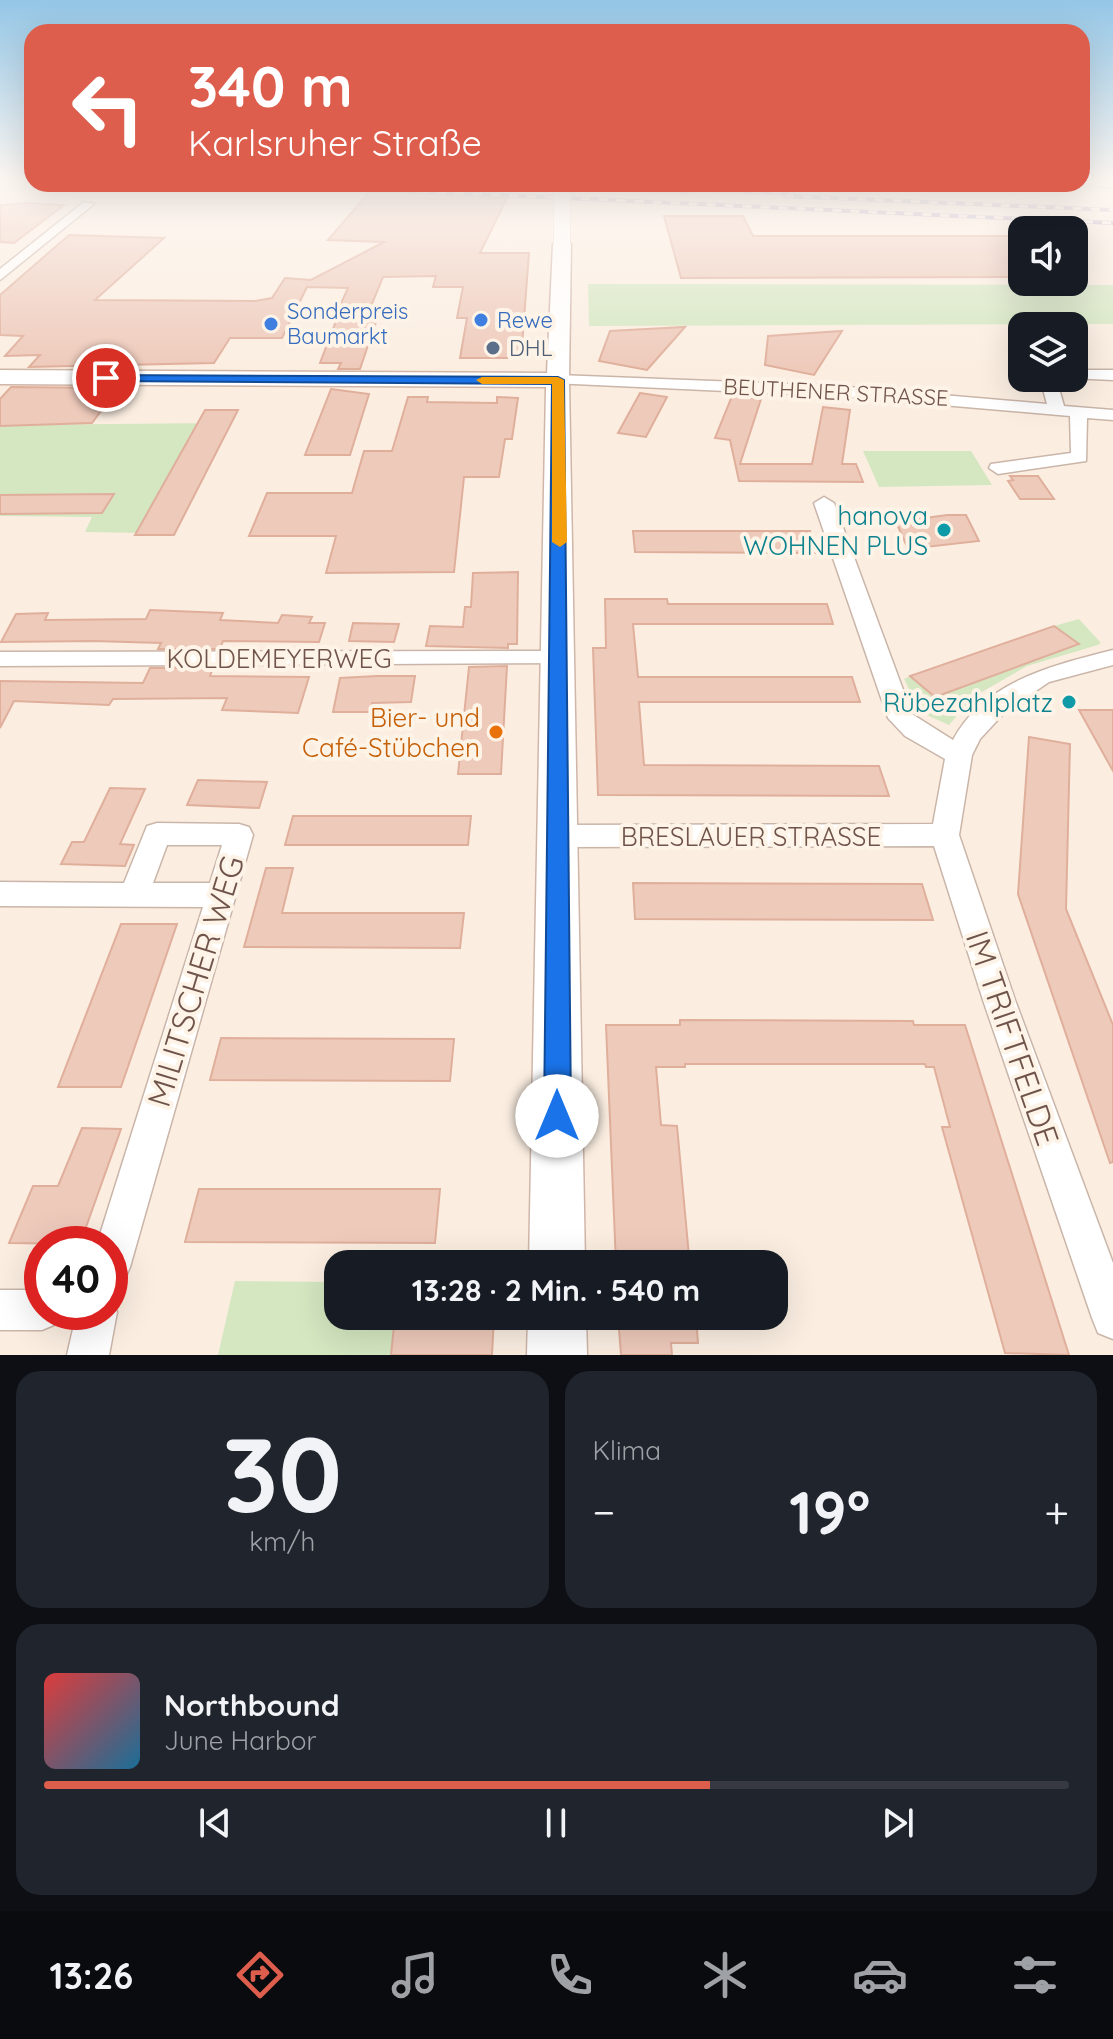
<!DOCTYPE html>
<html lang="de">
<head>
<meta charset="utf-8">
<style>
  body { margin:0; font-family:Quicksand,sans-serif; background:#20242c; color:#f1f3f6; height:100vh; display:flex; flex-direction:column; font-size:30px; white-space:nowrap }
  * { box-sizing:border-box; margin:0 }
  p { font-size:26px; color:#9ea1a6 }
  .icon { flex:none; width:44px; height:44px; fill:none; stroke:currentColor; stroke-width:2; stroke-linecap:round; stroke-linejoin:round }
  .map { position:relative; height:1355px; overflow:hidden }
  .sheet { display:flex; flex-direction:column; gap:16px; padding:16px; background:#0d0f14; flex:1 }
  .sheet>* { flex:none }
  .banner { position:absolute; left:24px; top:24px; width:1066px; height:168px; border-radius:24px; box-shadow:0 8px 32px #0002; background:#de5e4d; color:#fff; overflow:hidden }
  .controls { position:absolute; left:1008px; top:216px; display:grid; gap:16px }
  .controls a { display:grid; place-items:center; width:80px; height:80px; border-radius:16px; background:#171b24; box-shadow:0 8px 32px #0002; font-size:40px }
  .speed { position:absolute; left:24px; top:1226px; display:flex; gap:16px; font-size:40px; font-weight:700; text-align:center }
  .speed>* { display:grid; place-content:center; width:104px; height:104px; border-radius:50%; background:#171b24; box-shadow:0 8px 32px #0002; line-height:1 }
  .speed .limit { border:12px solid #d22; background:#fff; color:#111 }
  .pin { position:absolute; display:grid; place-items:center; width:68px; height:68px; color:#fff; margin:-34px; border:4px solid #fff; border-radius:50%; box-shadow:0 2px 8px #0007 }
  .me { position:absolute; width:88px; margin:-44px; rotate:0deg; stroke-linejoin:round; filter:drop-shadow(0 0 6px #0008) }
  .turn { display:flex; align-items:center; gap:28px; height:168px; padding:0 32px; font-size:36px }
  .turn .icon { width:104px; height:104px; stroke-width:2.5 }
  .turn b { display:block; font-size:56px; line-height:68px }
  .big { font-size:60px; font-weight:700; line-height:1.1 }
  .sheet .tile { flex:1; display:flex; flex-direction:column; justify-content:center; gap:12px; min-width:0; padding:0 28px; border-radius:24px; background:#20242c }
  .sheet .dial { align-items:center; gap:0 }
  .dial b { font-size:104px; line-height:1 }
  .song { display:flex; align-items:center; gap:24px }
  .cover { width:96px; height:96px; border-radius:12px; background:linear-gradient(135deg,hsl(0 70% 55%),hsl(200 70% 35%)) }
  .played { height:8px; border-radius:4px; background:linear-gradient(90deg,#de5e4d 65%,#363941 65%) }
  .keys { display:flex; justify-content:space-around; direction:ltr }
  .heat { display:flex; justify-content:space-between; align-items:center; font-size:44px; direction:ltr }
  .sheet .tiles { flex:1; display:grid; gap:16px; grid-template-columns:1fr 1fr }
  .tile:last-child { grid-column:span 2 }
  .trip { position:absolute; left:324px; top:1250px; width:464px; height:80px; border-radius:24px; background:#171b24; box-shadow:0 8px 32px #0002; font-weight:700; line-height:80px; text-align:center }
  .tab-bar { display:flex; height:128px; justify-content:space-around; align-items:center; background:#090b0e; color:#9ea1a6 }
  .tab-bar .icon { width:56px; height:56px }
  .tab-bar .on { color:#de5e4d }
  .tab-bar b { font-size:36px; color:#f1f3f6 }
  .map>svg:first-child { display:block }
  .green { fill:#d4e7c1 }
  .building { fill:#eecabb; stroke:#e0af9c; stroke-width:2 }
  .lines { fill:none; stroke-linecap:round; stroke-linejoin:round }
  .street-casing { stroke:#cab5a9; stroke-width:3 }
  .secondary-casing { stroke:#d0b6a9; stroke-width:3 }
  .street { fill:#fff; fill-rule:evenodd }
  .secondary { fill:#fff; fill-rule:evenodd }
  .rail-casing { stroke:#b0a2c2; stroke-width:4 }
  .rail { stroke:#fef3e7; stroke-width:3; stroke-dasharray:9; stroke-linecap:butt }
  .secondary-bridge-casing { stroke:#d0b6a9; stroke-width:18; stroke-linecap:butt }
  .secondary-bridge { stroke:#fff; stroke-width:17 }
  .route { fill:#1a73e8; stroke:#114b97; stroke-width:2 }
  .slow { fill:#f59e0b }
  .shop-dot { fill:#3f7fe0; stroke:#fef3e7; stroke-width:3 }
  .service-dot { fill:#5c6f8a; stroke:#fef3e7; stroke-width:3 }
  .culture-dot { fill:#0f9aa8; stroke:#fef3e7; stroke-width:3 }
  .food-dot { fill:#e8710a; stroke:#fef3e7; stroke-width:3 }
  .labels { text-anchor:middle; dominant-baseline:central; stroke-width:8; stroke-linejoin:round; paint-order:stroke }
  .far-shop-label { font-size:22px; fill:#366cbe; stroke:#fef3e7; text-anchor:start }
  .far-service-label { font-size:22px; fill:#4e5e75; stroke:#fef3e7; text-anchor:start }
  .far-street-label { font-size:22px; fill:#70544a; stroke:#fef3e7 }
  .culture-label { font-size:26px; fill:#0d838f; stroke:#fef3e7; text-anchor:end }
  .street-label { font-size:26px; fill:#70544a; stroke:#fef3e7 }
  .food-label { font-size:26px; fill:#c56008; stroke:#fef3e7; text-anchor:end }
  .near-street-label { font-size:32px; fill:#70544a; stroke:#fef3e7 }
</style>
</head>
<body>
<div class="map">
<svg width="1113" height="1355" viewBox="0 0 1113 1355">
  <rect width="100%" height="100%" fill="#fbeee1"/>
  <g class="green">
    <polygon points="588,284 1113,285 1113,324 589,326"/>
    <polygon points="220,423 142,533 85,532 92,517 0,516 0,425"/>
    <polygon points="863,451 971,451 992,485 879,487"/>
    <polygon points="1079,619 1101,643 1098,645 1027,666 973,697 949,725 920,712 904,679 910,676 935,697 1078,644 1054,626"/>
    <polygon points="235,1281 338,1282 338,1316 395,1316 391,1355 218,1355"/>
  </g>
  <g class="building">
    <polygon points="370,191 507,198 480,253 529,253 521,358 460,358 467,318 457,318 463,287 433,287 436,276 383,277 367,316 378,316 360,369 338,369 341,363 320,363 336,321 333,321 348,288 307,287 282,338 230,338 214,363 29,367 40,355 5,356 23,336 0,335 0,295 69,235 164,238 95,300 255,301 272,298 285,278 311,280 384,242 328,240"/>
    <polygon points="27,203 64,205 14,243 0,242 0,205"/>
    <polygon points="664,216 743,216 753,236 1016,236 1022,242 1022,277 681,278"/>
    <polygon points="685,327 647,370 599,361 610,331"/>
    <polygon points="842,331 814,375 765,365 768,336"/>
    <polygon points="11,387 118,388 92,423 0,426 0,399"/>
    <polygon points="331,389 369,394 350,455 305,455"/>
    <polygon points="640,393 667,397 646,437 618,433"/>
    <polygon points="732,396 761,399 740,464 812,464 823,407 850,410 842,464 856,464 863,482 739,481 730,440 715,438"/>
    <polygon points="408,397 428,397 427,402 497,403 497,397 518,398 512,439 505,439 499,477 464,477 454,572 326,573 336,536 249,536 267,493 352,493 364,451 392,451"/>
    <polygon points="205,410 238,410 174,535 135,535"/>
    <polygon points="1010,476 1038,476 1054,499 1020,499 1008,481 1013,480"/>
    <polygon points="114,494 102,513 0,514 0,495"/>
    <polygon points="947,515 966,515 979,541 908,549 896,522"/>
    <polygon points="633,531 810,531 817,553 635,552"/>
    <polygon points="518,572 517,644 508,644 508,648 426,646 430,626 463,627 465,607 471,607 473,573"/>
    <polygon points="605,599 667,599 668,604 827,604 833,624 633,624 638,677 852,677 860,702 639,702 644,765 879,766 889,796 598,795 593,648 606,648"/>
    <polygon points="150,610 223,613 220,620 278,623 282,615 312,617 309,623 325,623 319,642 223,641 220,649 158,649 161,643 93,641 1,642 16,614 48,613 45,620 146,619"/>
    <polygon points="353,623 399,624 394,642 349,641"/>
    <polygon points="1054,626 1079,644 935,697 910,676"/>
    <polygon points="507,666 501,774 458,774 469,667"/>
    <polygon points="150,668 213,668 210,676 309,677 298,713 222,710 227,698 113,699 109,705 14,701 0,728 0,681 143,683"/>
    <polygon points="377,676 415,676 411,702 372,703 371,712 333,712 340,678"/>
    <polygon points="1079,710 1113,710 1113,771"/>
    <polygon points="1029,737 1070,744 1066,909 1113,1025 1113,1162 1110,1163 1018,894"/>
    <polygon points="198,780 267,782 259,808 187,805"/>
    <polygon points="110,788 145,789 120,844 134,845 125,866 61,864 72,842 84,842"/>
    <polygon points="293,816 471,816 468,845 285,845"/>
    <polygon points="266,868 293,868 282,913 464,913 460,948 244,947"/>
    <polygon points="633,883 922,884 933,920 635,919"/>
    <polygon points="121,924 177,924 121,1087 58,1087"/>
    <polygon points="680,1020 913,1021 914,1025 965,1025 1069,1355 1005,1353 942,1127 950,1127 934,1067 926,1067 925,1064 685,1064 685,1067 656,1067 661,1125 677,1126 689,1256 663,1256 664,1264 616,1264 606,1025 680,1025"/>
    <polygon points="221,1038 454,1039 450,1081 210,1080"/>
    <polygon points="82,1128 121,1129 80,1244 9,1243 33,1186 58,1186"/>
    <polygon points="199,1189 440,1189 435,1243 185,1242"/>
    <polygon points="395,1316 494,1316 492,1355 391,1355"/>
    <polygon points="618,1316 696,1316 698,1343 671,1343 672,1355 621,1355"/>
  </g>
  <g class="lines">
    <defs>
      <g id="street">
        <polygon points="1082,179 1113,182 1113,188 1078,184 1082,184"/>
        <polygon points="84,202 94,204 0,280 0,269"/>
        <polygon points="1074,370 1113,370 1113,380 1068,378 1074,378"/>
        <polygon points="558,375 837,386 1047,404 1040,378 1056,378 1064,406 1113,410 1113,420 1087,418 1086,461 998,474 989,468 991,464 1071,453 1070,416 837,396 552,383 550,380"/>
        <path d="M 824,497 L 834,503 L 912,714 L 953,740 C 984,681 1054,665 1113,650 L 1113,665 L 1049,682 L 1005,712 L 980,739 L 972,755 L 959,835 L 1015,1000 L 1113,1263 L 1113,1339 L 1098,1333 L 1092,1318 L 983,1000 L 934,846 L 558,847 L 548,844 L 544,836 L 548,828 L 558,825 L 933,824 L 945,759 L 905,736 L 888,718 L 814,503 Z"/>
        <polygon points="559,651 567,653 571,658 567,663 0,666 0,652"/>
        <path d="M 157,823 L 239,824 L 249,827 L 253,835 L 130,1267 L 124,1281 L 110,1287 L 110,1244 L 97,1244 L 203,907 L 0,906 L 0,882 L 124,883 L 147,826 ZM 167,845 L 222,845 L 210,883 L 153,883 Z"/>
        <polygon points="0,1290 42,1290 42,1312 62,1312 56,1324 42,1330 0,1330"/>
        <polygon points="110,1297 117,1312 109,1355 67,1355 77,1312 110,1312"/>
      </g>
      <g id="secondary">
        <polygon points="562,239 571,244 569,380 585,1264 529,1264 546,387 0,384 0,370 547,373 553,244"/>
        <polygon points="528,1316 586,1316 587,1355 527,1355"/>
      </g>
    </defs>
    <use href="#street" class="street-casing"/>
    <use href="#secondary" class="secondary-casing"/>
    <use href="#street" class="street"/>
    <use href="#secondary" class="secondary"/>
    <defs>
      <g id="rail">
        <polyline points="257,184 1113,223"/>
        <polyline points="525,184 693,192"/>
        <polyline points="681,189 793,193"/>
        <polyline points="785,196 1113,210"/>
      </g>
    </defs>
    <use href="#rail" class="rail-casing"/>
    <use href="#rail" class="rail"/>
    <defs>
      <polyline id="secondary-bridge" points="562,184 562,244"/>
    </defs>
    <use href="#secondary-bridge" class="secondary-bridge-casing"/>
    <use href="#secondary-bridge" class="secondary-bridge"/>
  </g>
  <linearGradient id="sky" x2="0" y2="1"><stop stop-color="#94c6e6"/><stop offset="0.49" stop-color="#fdf7f2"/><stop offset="1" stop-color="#fdf7f2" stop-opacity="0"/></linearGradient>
  <rect width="1113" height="367" fill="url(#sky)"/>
  <polygon class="route" points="101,375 558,377 564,380 571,1116 567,1125 557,1129 548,1125 544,1116 552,384 106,381 101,380"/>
  <polygon class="slow" points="558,377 564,380 567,542 560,547 552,542 552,384 482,384 476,380 482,377"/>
  <g class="shop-dot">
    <circle cx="481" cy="320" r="8"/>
    <circle cx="271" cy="324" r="8"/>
  </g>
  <circle class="service-dot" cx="493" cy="348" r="8"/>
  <g class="culture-dot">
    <circle cx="944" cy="530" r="8"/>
    <circle cx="1069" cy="702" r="8"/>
  </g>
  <circle class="food-dot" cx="496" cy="732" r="8"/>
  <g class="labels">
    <g class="far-shop-label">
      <text x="287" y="311">Sonderpreis<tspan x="287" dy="25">Baumarkt</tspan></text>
      <text x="497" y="320">Rewe</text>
    </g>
    <g class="far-service-label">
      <text x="509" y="348">DHL</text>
    </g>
    <g class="far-street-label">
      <text transform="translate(836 392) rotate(3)">BEUTHENER STRASSE</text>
    </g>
    <g class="culture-label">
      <text x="928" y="515">hanova<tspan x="928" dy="30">WOHNEN PLUS</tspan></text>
      <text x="1053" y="702">Rübezahlplatz</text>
    </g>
    <g class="street-label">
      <text x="279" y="658">KOLDEMEYERWEG</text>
      <text x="751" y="836">BRESLAUER STRASSE</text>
    </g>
    <g class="food-label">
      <text x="480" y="717">Bier- und<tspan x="480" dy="30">Café-Stübchen</tspan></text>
    </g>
    <g class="near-street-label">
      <text transform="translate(195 981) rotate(-73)">MILITSCHER WEG</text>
      <text transform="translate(1013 1038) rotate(71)">IM TRIFTFELDE</text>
    </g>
  </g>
</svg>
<div class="controls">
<a><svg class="icon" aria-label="sound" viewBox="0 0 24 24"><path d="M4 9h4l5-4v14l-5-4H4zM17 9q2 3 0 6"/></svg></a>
<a><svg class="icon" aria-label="layers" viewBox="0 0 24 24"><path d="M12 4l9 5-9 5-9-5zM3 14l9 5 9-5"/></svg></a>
</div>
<div class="speed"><div class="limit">40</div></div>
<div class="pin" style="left:106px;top:378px;background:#d93025"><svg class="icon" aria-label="arrive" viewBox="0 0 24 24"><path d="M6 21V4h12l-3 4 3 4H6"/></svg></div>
<svg class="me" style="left:557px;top:1116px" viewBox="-20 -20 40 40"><circle r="19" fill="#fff"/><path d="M0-13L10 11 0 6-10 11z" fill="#1a73e8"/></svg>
<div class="trip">13:28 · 2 Min. · 540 m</div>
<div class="banner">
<div class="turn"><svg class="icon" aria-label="left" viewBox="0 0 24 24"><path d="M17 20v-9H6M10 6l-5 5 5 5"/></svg><div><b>340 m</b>Karlsruher Straße</div></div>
</div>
</div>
<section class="sheet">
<div class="tiles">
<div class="tile dial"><b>30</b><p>km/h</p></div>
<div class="tile"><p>Klima</p>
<div class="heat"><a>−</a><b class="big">19°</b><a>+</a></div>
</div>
<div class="tile">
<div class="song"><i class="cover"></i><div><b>Northbound</b><p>June Harbor</p></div></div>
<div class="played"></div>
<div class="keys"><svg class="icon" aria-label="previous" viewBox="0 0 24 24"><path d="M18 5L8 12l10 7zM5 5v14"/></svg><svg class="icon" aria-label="pause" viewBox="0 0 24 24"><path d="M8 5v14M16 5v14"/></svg><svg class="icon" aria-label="next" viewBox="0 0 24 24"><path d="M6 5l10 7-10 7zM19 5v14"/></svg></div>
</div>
</div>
</section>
<nav class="tab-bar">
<b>13:26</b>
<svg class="icon on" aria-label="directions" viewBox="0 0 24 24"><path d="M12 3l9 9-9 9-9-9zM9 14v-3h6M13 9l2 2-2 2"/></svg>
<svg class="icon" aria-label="music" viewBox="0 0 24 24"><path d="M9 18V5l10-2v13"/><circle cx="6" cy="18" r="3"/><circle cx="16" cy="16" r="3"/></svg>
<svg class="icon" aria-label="phone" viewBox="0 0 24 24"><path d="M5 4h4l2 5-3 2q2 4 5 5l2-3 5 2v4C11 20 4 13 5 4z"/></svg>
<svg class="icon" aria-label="climate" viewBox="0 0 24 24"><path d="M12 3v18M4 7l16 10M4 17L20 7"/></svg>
<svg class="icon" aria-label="car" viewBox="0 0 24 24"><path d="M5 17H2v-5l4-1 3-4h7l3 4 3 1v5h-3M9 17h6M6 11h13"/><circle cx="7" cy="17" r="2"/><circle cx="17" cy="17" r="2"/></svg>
<svg class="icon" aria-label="filters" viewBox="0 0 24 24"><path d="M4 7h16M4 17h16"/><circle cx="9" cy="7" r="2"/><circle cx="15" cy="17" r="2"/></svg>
</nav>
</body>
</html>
